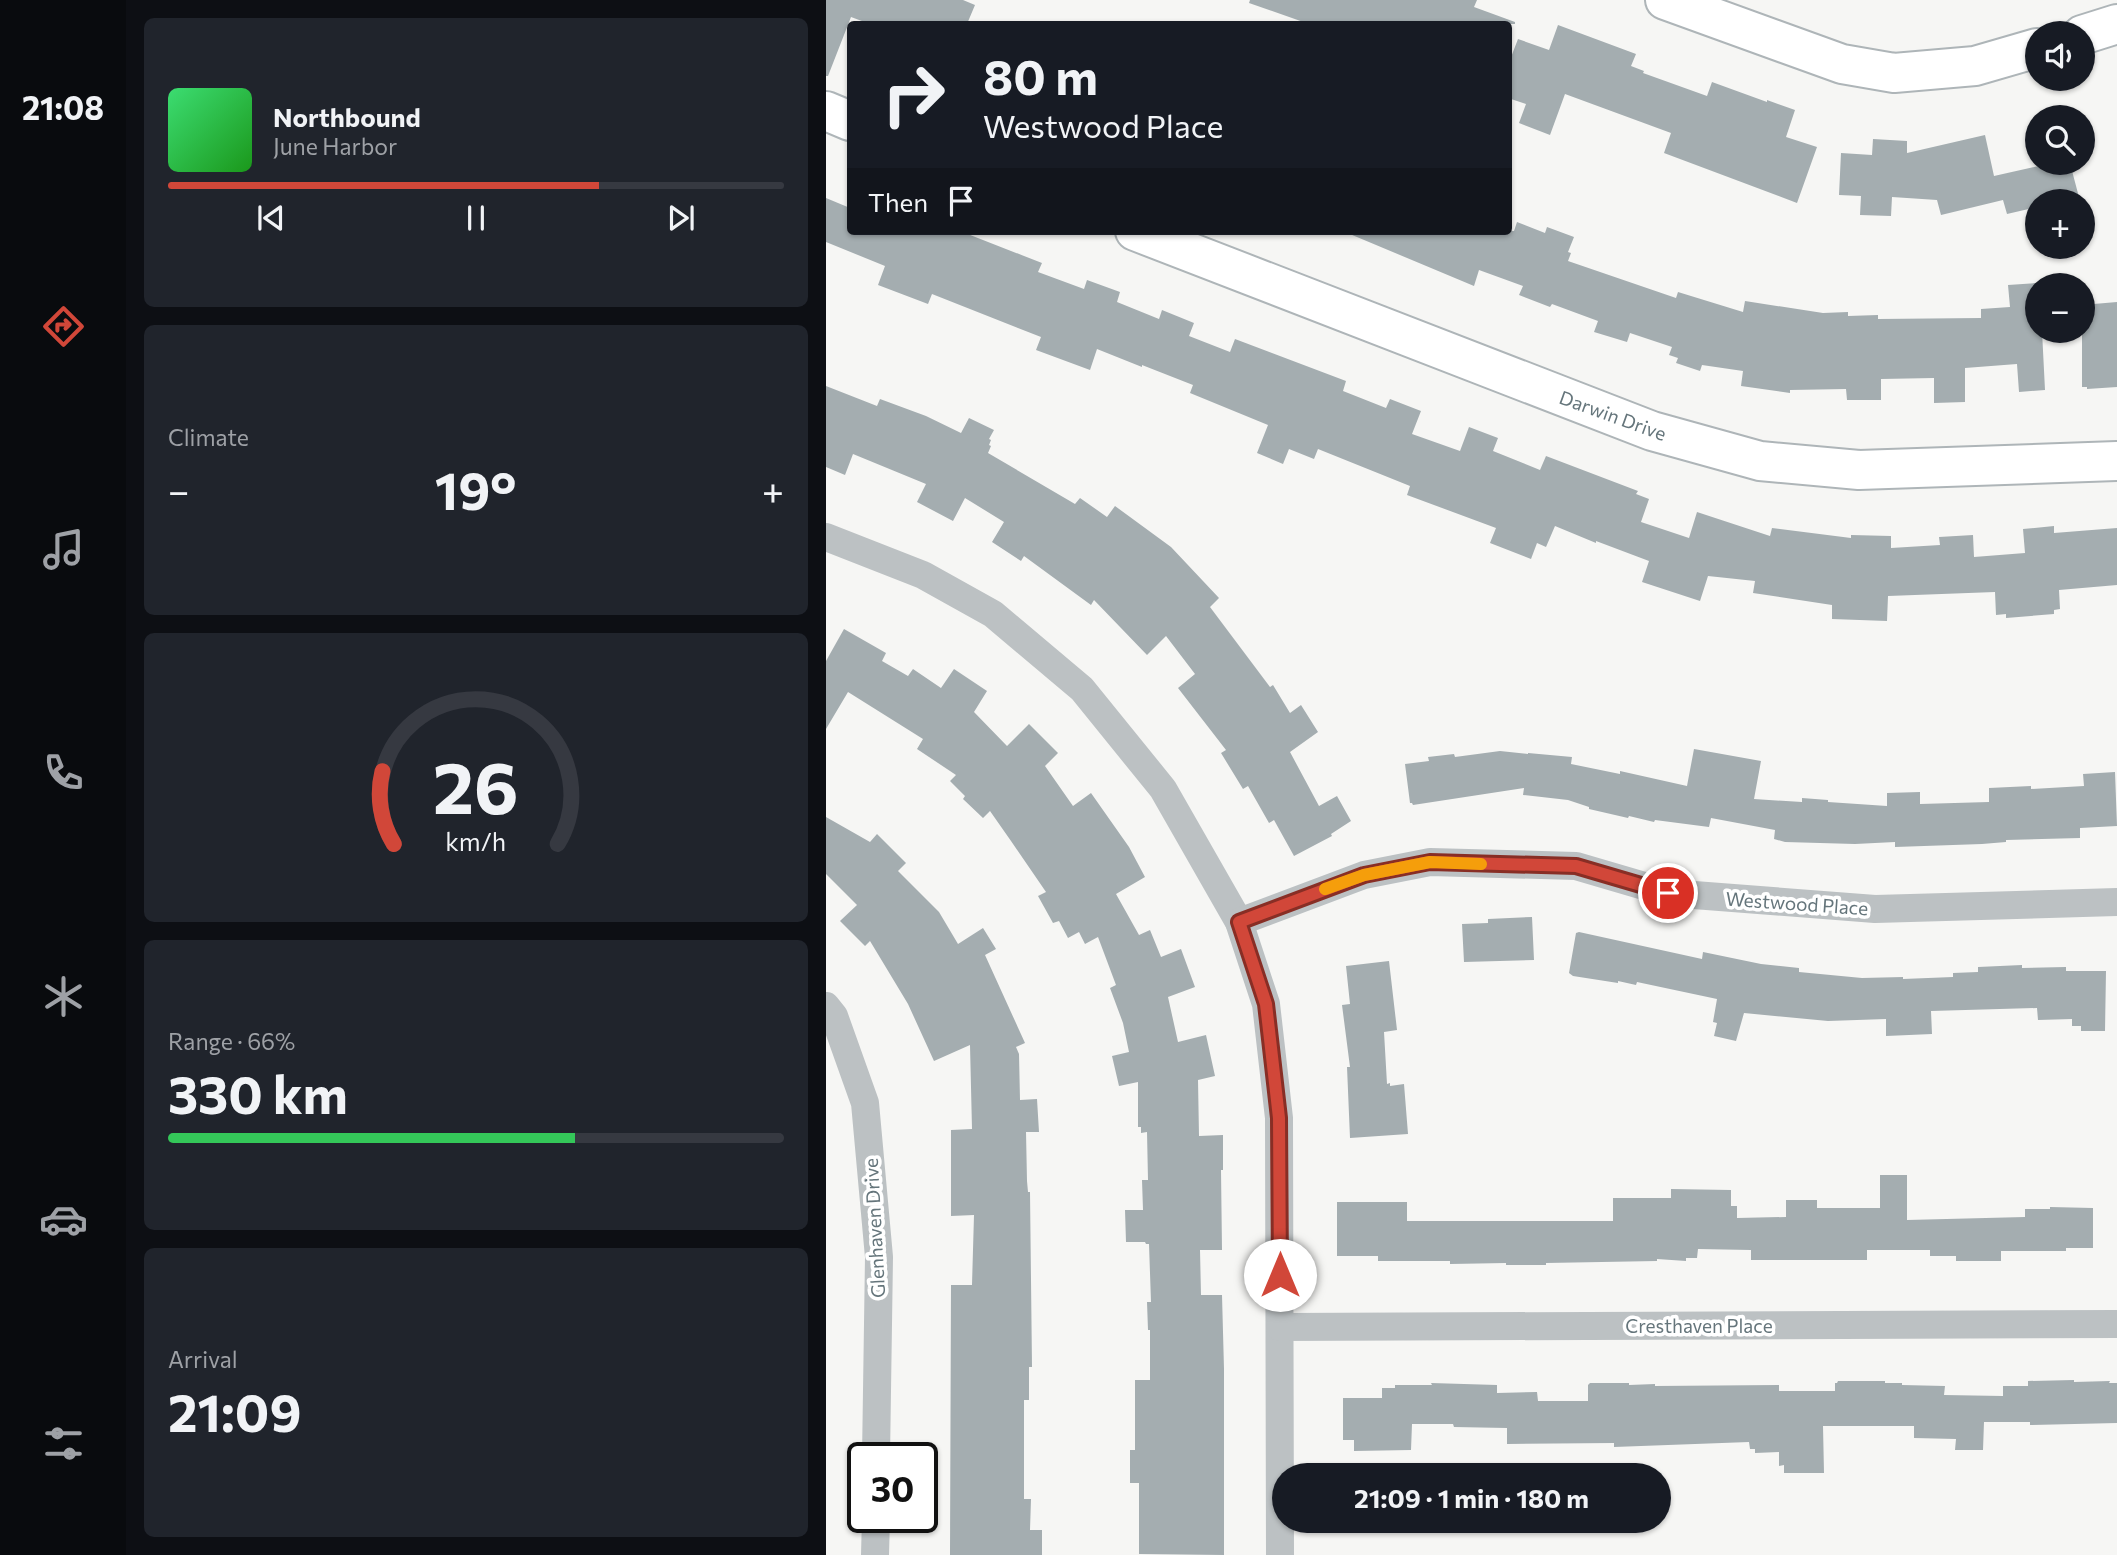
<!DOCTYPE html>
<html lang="en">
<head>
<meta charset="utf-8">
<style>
  body { margin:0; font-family:Commissioner,sans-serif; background:#20242c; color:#f1f3f6; height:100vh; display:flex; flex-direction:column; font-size:26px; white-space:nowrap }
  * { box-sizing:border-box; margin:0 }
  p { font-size:23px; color:#9ea1a6 }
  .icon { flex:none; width:38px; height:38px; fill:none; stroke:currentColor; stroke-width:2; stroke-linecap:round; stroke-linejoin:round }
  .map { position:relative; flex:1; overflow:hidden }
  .details { display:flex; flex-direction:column; gap:18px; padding:18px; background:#0d0f14; width:700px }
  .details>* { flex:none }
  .top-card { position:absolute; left:21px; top:21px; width:665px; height:214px; border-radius:7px; box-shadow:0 2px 5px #0004; background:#171b24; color:#f1f3f6; overflow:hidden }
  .buttons { position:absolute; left:1199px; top:21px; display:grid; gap:14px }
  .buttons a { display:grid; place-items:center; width:70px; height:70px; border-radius:50%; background:#171b24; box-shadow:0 2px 5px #0004; font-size:35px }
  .speed { position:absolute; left:21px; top:1442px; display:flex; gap:14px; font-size:35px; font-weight:700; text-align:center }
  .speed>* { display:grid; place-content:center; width:91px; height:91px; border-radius:50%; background:#171b24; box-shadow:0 2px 5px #0004; line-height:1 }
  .speed .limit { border:4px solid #111; border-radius:10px; background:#fff; color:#111 }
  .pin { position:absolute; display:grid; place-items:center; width:60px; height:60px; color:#fff; margin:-30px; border:4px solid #fff; border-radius:50%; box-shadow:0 2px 7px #0007 }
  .me { position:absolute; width:77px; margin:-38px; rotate:0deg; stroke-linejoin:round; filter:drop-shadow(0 0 5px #0008) }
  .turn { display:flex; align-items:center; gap:24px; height:147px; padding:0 21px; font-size:32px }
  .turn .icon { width:91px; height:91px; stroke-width:2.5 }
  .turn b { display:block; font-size:49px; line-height:60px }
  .then { display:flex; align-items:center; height:66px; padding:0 21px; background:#0003; gap:14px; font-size:26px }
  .big { font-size:52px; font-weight:700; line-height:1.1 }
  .details .widget { flex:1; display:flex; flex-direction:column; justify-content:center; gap:10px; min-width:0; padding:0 24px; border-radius:10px; background:#20242c }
  .details .dial { align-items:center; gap:0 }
  .dial svg { height:182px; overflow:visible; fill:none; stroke:#363941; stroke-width:7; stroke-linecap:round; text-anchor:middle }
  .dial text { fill:#f1f3f6; stroke:none }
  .song { display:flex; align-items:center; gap:21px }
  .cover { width:84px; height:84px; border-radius:10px; background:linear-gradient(135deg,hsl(140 70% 55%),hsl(120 70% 35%)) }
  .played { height:7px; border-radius:4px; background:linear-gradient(90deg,#d14739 70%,#363941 70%) }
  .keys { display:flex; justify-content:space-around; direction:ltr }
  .heat { display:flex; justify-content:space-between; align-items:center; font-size:38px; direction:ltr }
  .charge { height:10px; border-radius:5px; background:linear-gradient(90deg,#34c759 66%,#363941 0) }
  .trip { position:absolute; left:446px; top:1463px; width:399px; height:70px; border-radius:35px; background:#171b24; box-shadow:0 2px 5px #0004; font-weight:700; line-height:70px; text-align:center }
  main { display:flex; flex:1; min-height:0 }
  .dock { display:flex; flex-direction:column; width:126px; justify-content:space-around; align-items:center; background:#090b0e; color:#9ea1a6 }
  .dock .icon { width:49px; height:49px }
  .dock .active { color:#d14739 }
  .dock b { font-size:32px; color:#f1f3f6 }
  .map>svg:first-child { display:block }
  .building { fill:#a4adb0 }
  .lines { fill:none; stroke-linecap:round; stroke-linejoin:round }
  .secondary-casing { stroke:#aeb5b8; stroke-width:42 }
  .street { stroke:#bcc1c3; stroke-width:28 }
  .secondary { stroke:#fff; stroke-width:38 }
  .route-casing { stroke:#882e25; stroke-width:18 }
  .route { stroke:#d14739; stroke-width:12 }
  .slow { stroke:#f59e0b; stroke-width:12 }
  .labels { text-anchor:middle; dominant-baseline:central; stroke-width:7; stroke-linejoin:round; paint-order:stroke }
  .street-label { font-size:19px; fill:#65757b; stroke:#fff }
</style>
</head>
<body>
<main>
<nav class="dock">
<b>21:08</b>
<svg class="icon active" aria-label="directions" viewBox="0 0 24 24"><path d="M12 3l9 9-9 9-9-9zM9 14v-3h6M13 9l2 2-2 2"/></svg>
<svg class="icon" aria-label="music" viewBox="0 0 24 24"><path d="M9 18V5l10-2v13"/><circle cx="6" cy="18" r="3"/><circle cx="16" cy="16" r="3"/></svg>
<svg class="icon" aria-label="phone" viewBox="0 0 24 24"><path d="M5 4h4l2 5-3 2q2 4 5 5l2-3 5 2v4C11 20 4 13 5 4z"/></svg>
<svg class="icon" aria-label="climate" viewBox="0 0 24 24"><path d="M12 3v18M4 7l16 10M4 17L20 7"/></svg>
<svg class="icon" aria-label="car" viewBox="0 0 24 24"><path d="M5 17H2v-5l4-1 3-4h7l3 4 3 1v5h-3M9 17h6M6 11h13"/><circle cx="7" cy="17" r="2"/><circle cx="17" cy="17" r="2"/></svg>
<svg class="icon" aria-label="filters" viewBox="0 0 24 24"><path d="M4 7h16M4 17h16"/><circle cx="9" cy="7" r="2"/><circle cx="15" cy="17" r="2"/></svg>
</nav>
<section class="details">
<div class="widget">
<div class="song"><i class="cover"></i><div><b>Northbound</b><p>June Harbor</p></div></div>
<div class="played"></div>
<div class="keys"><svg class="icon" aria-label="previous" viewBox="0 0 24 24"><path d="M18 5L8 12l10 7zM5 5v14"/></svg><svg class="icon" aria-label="pause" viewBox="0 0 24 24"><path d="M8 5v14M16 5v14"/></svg><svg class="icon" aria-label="next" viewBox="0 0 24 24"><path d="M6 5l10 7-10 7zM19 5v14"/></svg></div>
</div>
<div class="widget"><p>Climate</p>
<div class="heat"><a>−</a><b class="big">19°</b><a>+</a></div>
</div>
<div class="widget dial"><svg viewBox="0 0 100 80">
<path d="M14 69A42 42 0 1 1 86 69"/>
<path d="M14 69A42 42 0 0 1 9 37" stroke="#d14739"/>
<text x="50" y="56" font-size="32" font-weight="700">26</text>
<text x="50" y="72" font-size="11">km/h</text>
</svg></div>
<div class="widget"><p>Range · 66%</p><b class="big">330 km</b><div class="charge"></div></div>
<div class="widget"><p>Arrival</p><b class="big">21:09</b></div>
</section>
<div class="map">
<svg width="1291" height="1555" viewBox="0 0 1291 1555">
  <rect width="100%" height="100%" fill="#f6f6f4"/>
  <g class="building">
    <polygon points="0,0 137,0 149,5 141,24 44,24 25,17 2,76 0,76"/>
    <polygon points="424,0 651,0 648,7 689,22 689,24 483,24 423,3"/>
    <polygon points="732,25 810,54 805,66 818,71 817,73 881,96 886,82 941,102 941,100 969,110 960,137 991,147 971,203 838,153 845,133 739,94 724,135 693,123 700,104 682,98 682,65 692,39 723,50"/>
    <polygon points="1159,135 1168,176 1217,165 1218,168 1233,164 1235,170 1245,167 1254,201 1211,201 1211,207 1181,214 1177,200 1115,215 1111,200 1066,197 1065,216 1034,215 1035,196 1013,195 1015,153 1046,155 1047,139 1081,141 1081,153"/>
    <polygon points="0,198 24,208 24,231 134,231 216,263 212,272 258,289 261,280 294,292 291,302 333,319 336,310 368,323 363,336 404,352 409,339 520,381 517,391 560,408 564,399 595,411 586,434 634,451 643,427 672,438 667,451 714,470 720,456 812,491 810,494 823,499 815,522 863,538 871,512 944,536 946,528 1025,538 1025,535 1065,536 1065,548 1114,545 1113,537 1147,535 1148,557 1199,553 1197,529 1228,526 1228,533 1291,528 1291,585 1233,590 1234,609 1228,610 1228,614 1180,618 1180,614 1170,615 1169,592 1062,596 1061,621 1006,619 1006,605 927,593 929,581 882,576 874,601 816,582 823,561 770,541 770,543 729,526 720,547 711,543 705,559 664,543 670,528 581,495 584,486 492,449 488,459 463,449 457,464 431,453 442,425 364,393 367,385 316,365 316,367 271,349 264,370 210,350 215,337 106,294 102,304 52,285 59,266 0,242"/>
    <polygon points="691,222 719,233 721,227 748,237 742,252 745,253 742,261 850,298 852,292 917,312 919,301 997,313 1022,312 1022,316 1052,315 1052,319 1155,318 1155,309 1184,307 1182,285 1211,283 1211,331 1216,331 1219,390 1193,392 1191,364 1139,368 1139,402 1108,403 1108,378 1055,379 1055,400 1021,400 1020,389 964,390 964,393 915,386 917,371 876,365 874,371 850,363 852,358 843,355 846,347 804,333 801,342 768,332 772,321 726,304 724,307 693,295 697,286 653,270 648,286 519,232 688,231"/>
    <polygon points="1291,302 1291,387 1261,389 1261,387 1256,387 1256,305"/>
    <polygon points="0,386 51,406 54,399 100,416 135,433 143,418 168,430 163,439 165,440 163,445 165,446 162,453 249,504 254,498 281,517 289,506 345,547 393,598 384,607 444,687 447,685 464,713 475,705 492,732 464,752 493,806 511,796 525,821 505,834 506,836 468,856 448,820 443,823 422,786 417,789 395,753 400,750 352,688 369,674 340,636 321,655 268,600 265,605 198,556 195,561 166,542 178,522 139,498 127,521 91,502 100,484 27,454 19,475 0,467"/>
    <polygon points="18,629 60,653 56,661 82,676 87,669 115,688 128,669 161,691 148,712 181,746 203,724 232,753 219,766 247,806 265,793 303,847 319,877 290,894 313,935 324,930 335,957 355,949 369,987 342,997 352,1042 380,1035 389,1076 372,1080 373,1136 397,1135 397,1170 395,1170 396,1250 374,1250 375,1295 396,1295 398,1369 398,1555 313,1554 313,1483 304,1483 304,1450 309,1450 309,1380 324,1380 324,1330 322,1330 321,1302 325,1302 323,1244 320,1244 319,1242 300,1242 299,1210 317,1210 316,1180 322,1180 321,1132 315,1133 315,1127 312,1127 312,1082 293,1086 286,1056 303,1052 297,1023 284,988 290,985 272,937 259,944 253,932 242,938 233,921 227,923 212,896 220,892 185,841 164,811 157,818 137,799 139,796 124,781 130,775 91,749 97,739 22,692 0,729 0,661"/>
    <polygon points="868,749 935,761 928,799 976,802 976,798 1002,800 1002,802 1061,806 1061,793 1094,792 1094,804 1163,802 1163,788 1205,786 1205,789 1258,786 1257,774 1289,772 1291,826 1254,828 1254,838 1180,840 1180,842 1156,844 1069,847 1069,842 1029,844 959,842 948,839 949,830 885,818 883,827 829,820 828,822 803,816 802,818 763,809 763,807 742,800 697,795 698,788 587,805 586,803 584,803 579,764 603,761 602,757 628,754 629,757 674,751 702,754 702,753 746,757 745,764 794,774 794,771 861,786"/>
    <polygon points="0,817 44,842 51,834 80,863 72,871 113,912 132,944 157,928 170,949 159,955 199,1043 190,1047 193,1054 194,1100 211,1099 213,1132 200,1132 201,1181 202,1192 204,1192 206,1367 203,1367 203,1400 198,1400 198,1499 205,1499 204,1530 216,1530 216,1555 124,1555 125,1285 146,1285 148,1215 125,1216 125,1130 146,1129 144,1045 108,1061 82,1004 44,941 39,946 14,921 31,905 0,874"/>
    <polygon points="706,917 708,960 638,962 636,924 662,923 662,919"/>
    <polygon points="753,932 876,959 877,952 935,964 973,968 973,972 1036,978 1077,977 1077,979 1127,977 1127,973 1152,972 1152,967 1196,965 1196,968 1240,967 1240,971 1280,971 1279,1031 1255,1031 1255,1026 1246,1026 1246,1019 1212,1020 1211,1008 1105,1011 1106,1034 1060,1036 1060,1019 1002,1021 918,1013 910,1041 888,1036 891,1023 887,1022 891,999 811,982 810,985 792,981 792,983 747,976 743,973 750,933"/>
    <polygon points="563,961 571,1030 558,1032 561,1084 564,1083 564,1086 578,1084 582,1134 524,1138 521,1067 524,1067 516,1005 524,1004 520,966"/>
    <polygon points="1054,1175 1081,1175 1081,1220 1199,1217 1199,1209 1224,1209 1224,1207 1267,1208 1267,1248 1240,1248 1240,1251 1175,1251 1175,1261 1130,1261 1130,1256 1104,1256 1104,1250 1041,1250 1041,1260 925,1260 925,1250 872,1249 871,1258 860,1258 860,1261 831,1259 831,1261 720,1263 720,1265 680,1265 680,1263 624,1264 624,1261 552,1261 552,1256 511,1256 511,1202 581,1202 581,1221 787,1221 787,1198 845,1198 845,1189 905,1190 905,1206 911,1206 911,1218 960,1217 960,1200 991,1200 991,1208 1054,1208"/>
    <polygon points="1248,1380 1248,1382 1284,1381 1283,1383 1291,1383 1291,1423 1204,1425 1204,1422 1158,1422 1157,1450 1129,1450 1130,1439 1088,1438 1088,1426 997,1426 998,1473 958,1473 958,1465 953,1466 953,1452 929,1453 929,1449 924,1449 923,1442 788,1447 788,1443 681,1444 681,1428 628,1427 627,1424 586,1424 585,1450 528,1451 528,1440 517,1440 517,1398 556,1398 556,1388 569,1388 569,1385 606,1385 605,1383 671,1385 671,1393 711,1392 712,1401 762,1401 762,1385 764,1383 803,1383 803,1385 829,1384 829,1386 953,1385 953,1391 1009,1391 1009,1383 1011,1383 1012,1381 1059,1381 1059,1383 1076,1383 1076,1385 1119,1386 1118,1395 1177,1396 1177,1386 1202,1386 1202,1381"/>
  </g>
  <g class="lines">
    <defs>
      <g id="secondary">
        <polyline points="839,0 1016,64 1068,73 1149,66 1211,48"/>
        <polyline points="1256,35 1291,24"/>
        <polyline points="0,111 24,121"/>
        <polyline points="309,231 826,431 934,461 1033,470 1291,461"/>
      </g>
    </defs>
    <use href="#secondary" class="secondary-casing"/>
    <g class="street">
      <polyline points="0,537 97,575 167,614 256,689 337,789 413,922 440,1004 453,1118 454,1555"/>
      <polyline points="413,922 538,875 604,862 750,866 842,893 1049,909 1291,902"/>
      <polyline points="0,1006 8,1016 39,1103 53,1257 50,1458"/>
      <polyline points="454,1327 1291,1324"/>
      <polyline points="49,1555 50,1517"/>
    </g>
    <use href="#secondary" class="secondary"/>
  </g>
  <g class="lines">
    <defs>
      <polyline id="route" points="454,1275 453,1118 440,1004 413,922 538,875 604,862 750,866 842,893"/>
    </defs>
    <use href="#route" class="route-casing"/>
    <use href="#route" class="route"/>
    <polyline class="slow" points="499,889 538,875 604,862 655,864"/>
  </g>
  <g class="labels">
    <g class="street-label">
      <text transform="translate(787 415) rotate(20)">Darwin Drive</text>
      <text transform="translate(971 903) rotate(4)">Westwood Place</text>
      <text transform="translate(48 1228) rotate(-93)">Glenhaven Drive</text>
      <text x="873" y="1325">Cresthaven Place</text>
    </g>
  </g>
</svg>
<div class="buttons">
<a><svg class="icon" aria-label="sound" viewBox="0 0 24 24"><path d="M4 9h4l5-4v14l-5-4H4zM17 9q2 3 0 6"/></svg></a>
<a><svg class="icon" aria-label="search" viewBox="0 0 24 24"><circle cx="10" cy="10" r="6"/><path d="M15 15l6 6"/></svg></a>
<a>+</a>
<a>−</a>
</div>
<div class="speed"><div class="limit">30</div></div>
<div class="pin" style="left:842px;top:893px;background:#d93025"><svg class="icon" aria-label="arrive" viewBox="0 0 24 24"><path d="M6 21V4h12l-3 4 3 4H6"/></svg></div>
<svg class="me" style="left:454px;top:1275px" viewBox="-20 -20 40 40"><circle r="19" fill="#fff"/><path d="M0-13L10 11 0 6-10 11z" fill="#d14739"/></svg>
<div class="trip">21:09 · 1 min · 180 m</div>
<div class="top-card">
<div class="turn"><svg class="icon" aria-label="right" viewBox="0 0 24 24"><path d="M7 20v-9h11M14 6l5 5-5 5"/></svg><div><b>80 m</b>Westwood Place</div></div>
<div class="then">Then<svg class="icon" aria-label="arrive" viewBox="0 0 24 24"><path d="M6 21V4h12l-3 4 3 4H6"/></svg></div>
</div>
</div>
</main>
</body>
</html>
